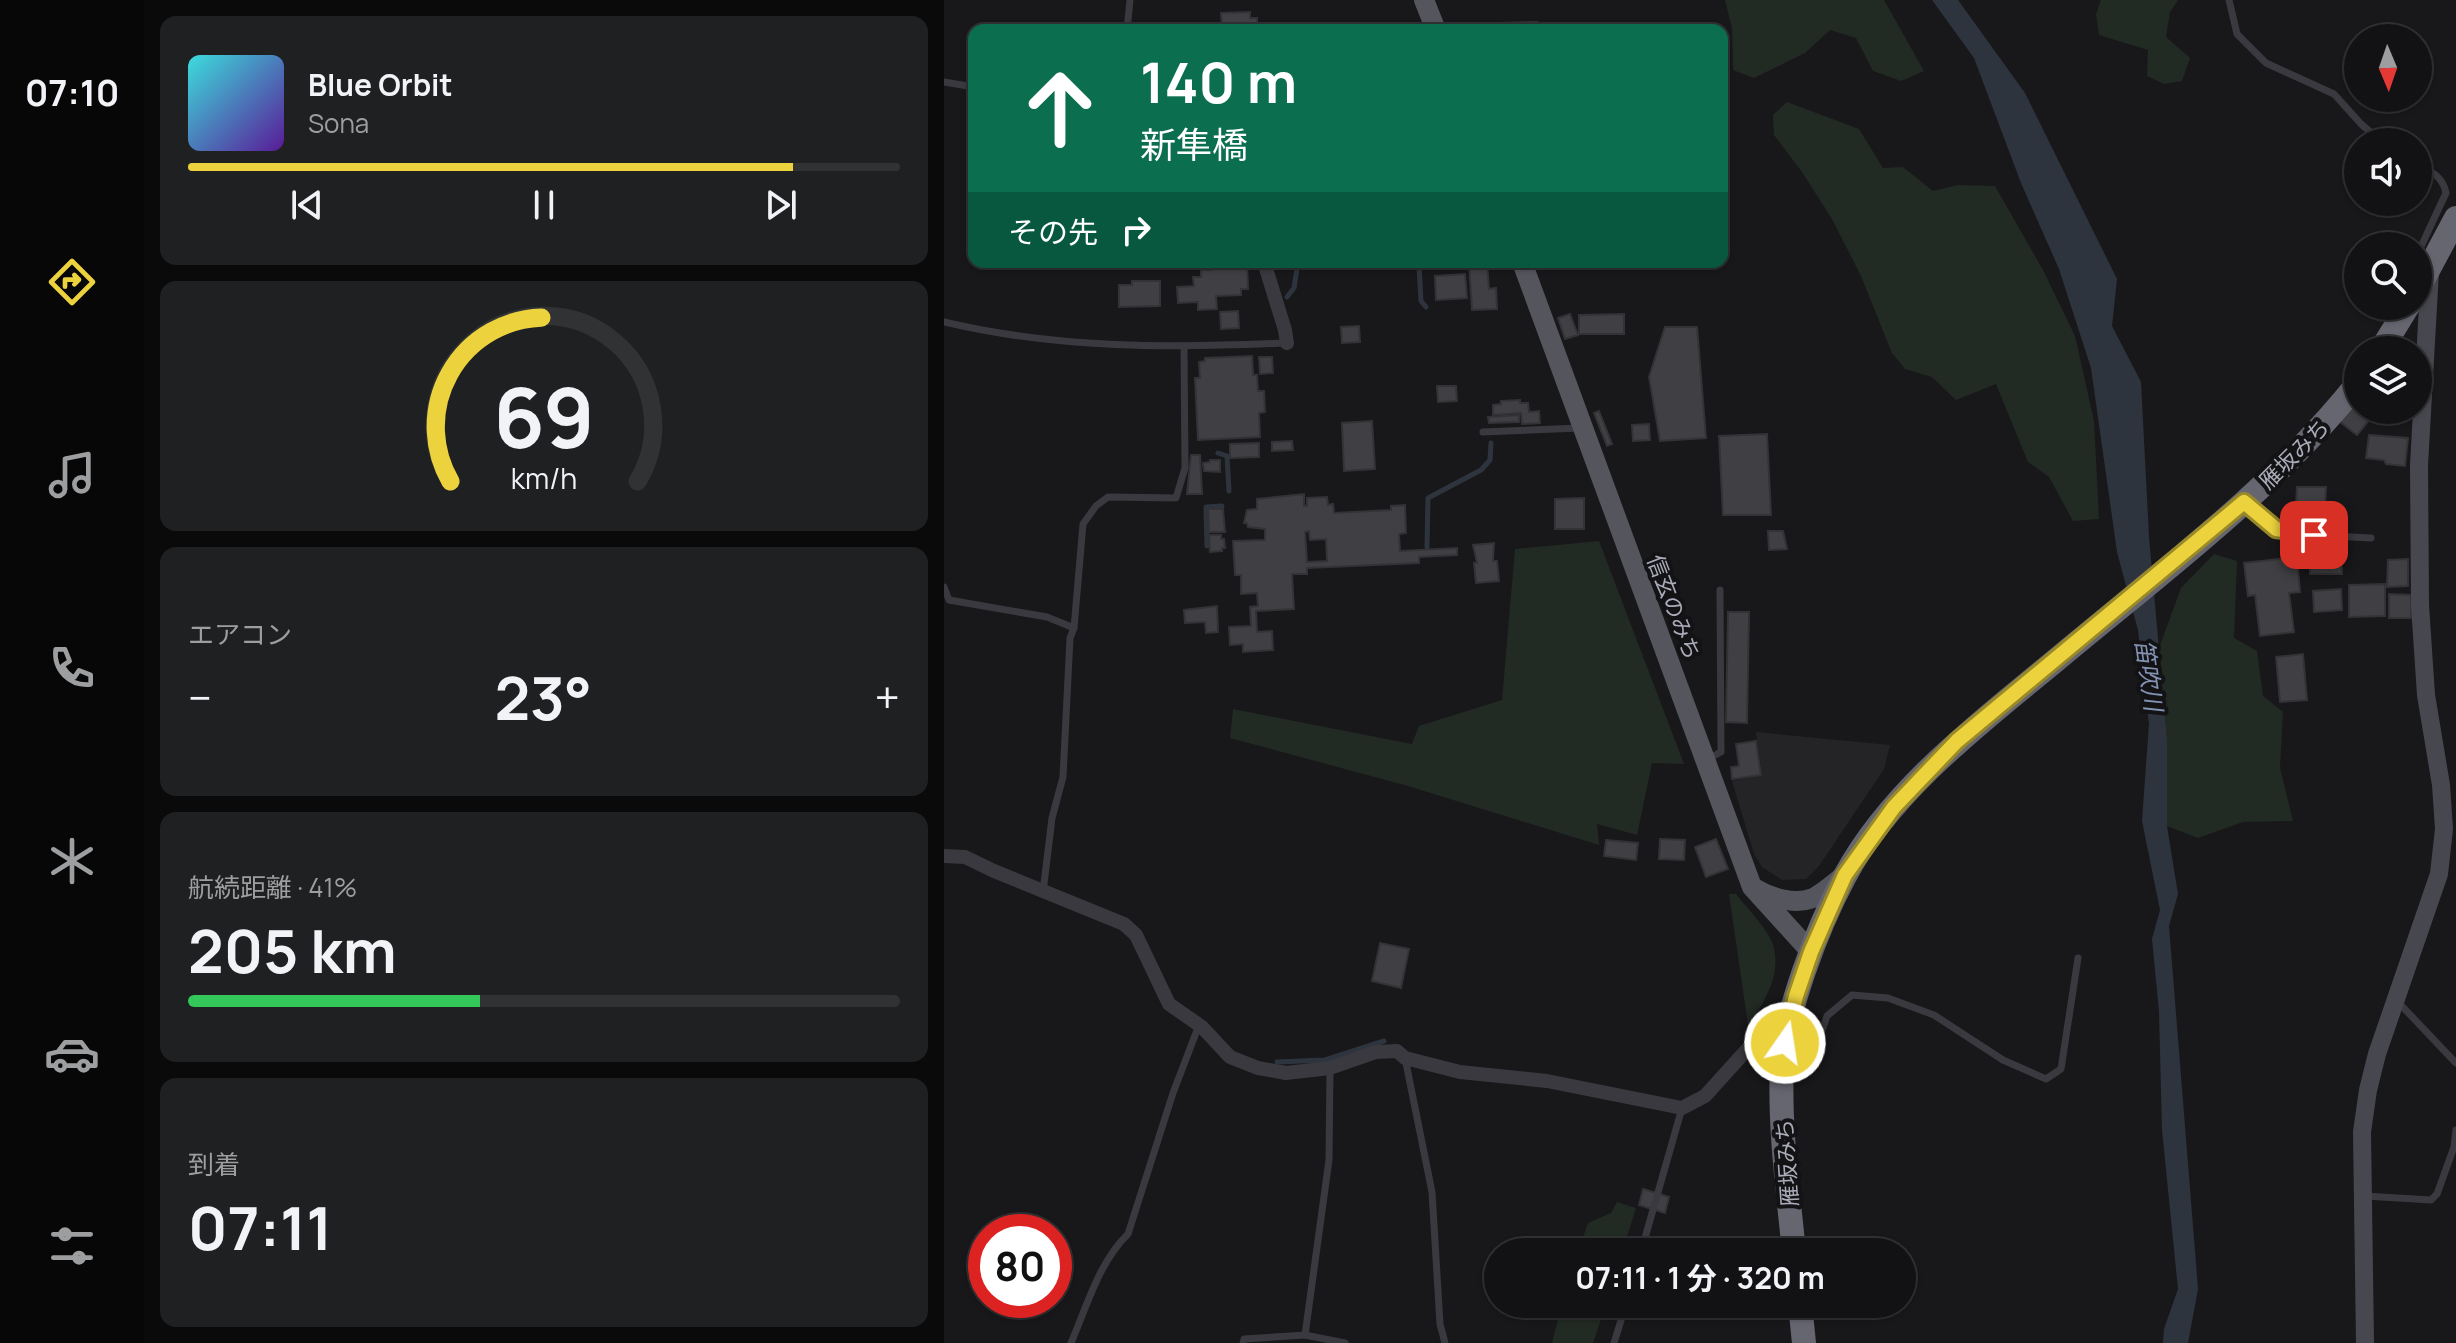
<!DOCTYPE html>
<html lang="ja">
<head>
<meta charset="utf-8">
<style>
  body { margin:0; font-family:Manrope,"Noto Sans JP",sans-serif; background:#1f2022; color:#f1f3f6; height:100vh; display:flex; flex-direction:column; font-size:30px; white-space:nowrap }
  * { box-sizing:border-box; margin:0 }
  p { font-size:26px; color:#9c9ea0 }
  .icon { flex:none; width:44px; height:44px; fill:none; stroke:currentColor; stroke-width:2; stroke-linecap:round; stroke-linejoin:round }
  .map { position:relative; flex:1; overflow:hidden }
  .drawer { display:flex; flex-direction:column; gap:16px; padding:16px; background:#0a0a0b; width:800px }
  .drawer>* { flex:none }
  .hud { position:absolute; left:24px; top:24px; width:760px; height:244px; border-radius:16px; box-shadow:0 2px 6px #0004,0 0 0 2px #313234; background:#0b6e4f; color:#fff; overflow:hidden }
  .needle { width:52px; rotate:178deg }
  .tools { position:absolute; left:1400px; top:24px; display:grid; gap:16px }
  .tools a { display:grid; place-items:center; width:88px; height:88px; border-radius:50%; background:#121214; box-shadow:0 2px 6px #0004,0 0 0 2px #313234; font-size:40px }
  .speed { position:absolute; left:24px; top:1214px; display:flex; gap:16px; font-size:40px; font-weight:700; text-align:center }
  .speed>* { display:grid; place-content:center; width:104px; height:104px; border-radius:50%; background:#121214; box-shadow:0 2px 6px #0004,0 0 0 2px #313234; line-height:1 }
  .speed .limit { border:12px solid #d22; background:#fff; color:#111 }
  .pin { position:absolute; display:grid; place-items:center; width:68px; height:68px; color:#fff; margin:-34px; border-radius:16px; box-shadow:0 4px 12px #0006 }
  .me { position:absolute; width:88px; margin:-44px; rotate:13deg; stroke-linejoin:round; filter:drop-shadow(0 0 6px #0008) }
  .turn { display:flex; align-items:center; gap:28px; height:168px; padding:0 40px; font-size:36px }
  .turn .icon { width:104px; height:104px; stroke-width:2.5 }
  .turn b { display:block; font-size:56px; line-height:68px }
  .then { display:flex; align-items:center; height:76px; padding:0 40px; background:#0003; gap:16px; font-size:30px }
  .big { font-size:60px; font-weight:700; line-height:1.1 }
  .drawer .card { flex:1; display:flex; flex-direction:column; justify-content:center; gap:12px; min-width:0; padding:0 28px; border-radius:16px; background:#1f2022 }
  .drawer .dial { align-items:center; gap:0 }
  .dial svg { height:208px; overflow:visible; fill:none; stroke:#313234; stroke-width:7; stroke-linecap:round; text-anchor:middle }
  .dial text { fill:#f1f3f6; stroke:none }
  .song { display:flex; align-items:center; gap:24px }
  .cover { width:96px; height:96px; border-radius:12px; background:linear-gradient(135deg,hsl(180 70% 55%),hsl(270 70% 35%)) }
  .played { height:8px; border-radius:4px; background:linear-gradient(90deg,#ecd33e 85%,#313234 85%) }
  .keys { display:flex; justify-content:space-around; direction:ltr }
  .heat { display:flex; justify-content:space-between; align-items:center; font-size:44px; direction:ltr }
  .charge { height:12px; border-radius:6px; background:linear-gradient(90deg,#34c759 41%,#313234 0) }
  .trip { position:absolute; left:540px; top:1238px; width:432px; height:80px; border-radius:40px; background:#121214; box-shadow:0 2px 6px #0004,0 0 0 2px #313234; font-weight:700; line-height:80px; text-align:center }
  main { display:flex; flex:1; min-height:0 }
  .menu { display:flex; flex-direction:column; width:144px; justify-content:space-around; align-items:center; background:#070708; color:#9c9ea0 }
  .menu .icon { width:56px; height:56px }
  .menu .on { color:#ecd33e }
  .menu b { font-size:36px; color:#f1f3f6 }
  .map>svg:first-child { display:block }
  .built { fill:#242427 }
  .green { fill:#222a24 }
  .water { fill:#2e343e }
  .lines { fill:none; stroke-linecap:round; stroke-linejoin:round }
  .stream { stroke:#2e343e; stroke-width:5 }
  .building { fill:#404044; stroke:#333236; stroke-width:2; fill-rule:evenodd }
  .lane { stroke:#39393f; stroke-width:7 }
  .street { stroke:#39393f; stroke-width:14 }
  .secondary { stroke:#47474f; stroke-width:18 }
  .primary { stroke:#55555e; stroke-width:20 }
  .highway { stroke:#656670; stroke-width:24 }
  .route-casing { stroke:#998928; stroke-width:20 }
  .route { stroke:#ecd33e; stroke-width:14 }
  .labels { text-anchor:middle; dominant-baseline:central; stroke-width:8; stroke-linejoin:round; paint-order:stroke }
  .street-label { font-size:22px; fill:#abacb9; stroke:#131315 }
  .water-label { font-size:24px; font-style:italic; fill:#8393b3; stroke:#131315 }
</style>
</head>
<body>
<main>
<nav class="menu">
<b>07:10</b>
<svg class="icon on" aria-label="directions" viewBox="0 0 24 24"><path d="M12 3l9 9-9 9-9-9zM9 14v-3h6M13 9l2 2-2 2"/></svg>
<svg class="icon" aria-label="music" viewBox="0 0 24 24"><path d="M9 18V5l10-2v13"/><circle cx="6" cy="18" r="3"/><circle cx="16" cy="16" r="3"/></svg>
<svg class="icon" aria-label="phone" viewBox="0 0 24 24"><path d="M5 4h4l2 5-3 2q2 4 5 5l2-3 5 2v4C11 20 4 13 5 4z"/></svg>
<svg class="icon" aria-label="climate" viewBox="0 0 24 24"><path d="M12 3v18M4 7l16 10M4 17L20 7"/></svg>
<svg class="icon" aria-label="car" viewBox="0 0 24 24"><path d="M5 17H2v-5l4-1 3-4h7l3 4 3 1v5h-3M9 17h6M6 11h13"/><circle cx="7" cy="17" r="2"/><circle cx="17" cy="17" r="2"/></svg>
<svg class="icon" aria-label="filters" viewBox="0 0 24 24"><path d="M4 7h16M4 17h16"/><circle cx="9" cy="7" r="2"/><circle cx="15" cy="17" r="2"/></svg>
</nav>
<section class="drawer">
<div class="card">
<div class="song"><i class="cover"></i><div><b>Blue Orbit</b><p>Sona</p></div></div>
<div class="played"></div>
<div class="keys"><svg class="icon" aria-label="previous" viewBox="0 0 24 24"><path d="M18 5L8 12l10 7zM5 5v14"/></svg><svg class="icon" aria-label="pause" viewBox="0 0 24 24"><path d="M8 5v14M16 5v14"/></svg><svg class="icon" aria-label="next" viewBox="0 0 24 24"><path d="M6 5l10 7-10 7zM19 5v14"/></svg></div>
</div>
<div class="card dial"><svg viewBox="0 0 100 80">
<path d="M14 69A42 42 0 1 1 86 69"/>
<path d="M14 69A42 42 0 0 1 49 6" stroke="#ecd33e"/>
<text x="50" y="56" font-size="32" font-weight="700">69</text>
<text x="50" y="72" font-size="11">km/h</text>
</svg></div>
<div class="card"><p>エアコン</p>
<div class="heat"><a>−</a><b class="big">23°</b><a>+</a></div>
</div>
<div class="card"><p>航続距離 · 41%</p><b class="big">205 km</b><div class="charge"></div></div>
<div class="card"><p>到着</p><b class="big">07:11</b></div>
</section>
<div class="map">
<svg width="1512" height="1343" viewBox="0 0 1512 1343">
  <rect width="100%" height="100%" fill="#18181a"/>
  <polygon class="built" points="812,732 946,745 940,769 875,866 862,879 838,880 818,867 810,854 788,781 818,775"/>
  <g class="green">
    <polygon points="781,0 940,0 980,71 957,81 929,71 912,38 886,30 861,53 810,78 789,70 788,28"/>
    <polygon points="1157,0 1234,0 1226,12 1222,37 1246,58 1238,81 1220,84 1203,76 1204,50 1155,35 1152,14"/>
    <polygon points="843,102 915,129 939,168 959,167 989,191 1014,185 1051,186 1099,270 1131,336 1150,421 1155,519 1129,521 1105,477 1084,462 1052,384 1012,400 988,377 961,369 948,353 917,276 888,219 858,172 830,135 829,115"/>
    <polygon points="655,541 740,764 708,763 693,835 653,824 655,845 464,786 286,738 289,709 468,744 475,726 558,700 571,549"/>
    <polygon points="1270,554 1293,561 1290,638 1313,651 1319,696 1339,712 1336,768 1349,821 1299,822 1254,838 1223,826 1223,739 1215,648 1237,588"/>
    <path d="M 785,894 L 792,894 C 802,907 825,930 829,945 C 838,975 820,1003 804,1025 Z"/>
    <polygon points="673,1202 692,1208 678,1252 634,1252 644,1223 667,1213"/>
    <polygon points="618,1304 662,1304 649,1343 608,1343"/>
  </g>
  <polygon class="water" points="988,0 1014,0 1081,93 1173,279 1168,326 1197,382 1205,537 1223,739 1223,826 1234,894 1225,926 1254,1289 1244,1343 1219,1343 1220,1329 1234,1289 1218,1130 1215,1011 1208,939 1216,910 1198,821 1205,724 1194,630 1173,552 1147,368 1115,269 1077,183 1030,58"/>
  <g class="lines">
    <g class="stream">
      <polyline points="475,265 477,301 482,307"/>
      <polyline points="343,297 350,288 354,262"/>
      <polyline points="274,453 283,456 285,491"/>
      <polyline points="263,546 262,507 278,506"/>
      <polyline points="483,547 484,498 537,470 546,460 547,443"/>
      <polyline points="333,1062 381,1060 440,1041"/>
    </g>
  </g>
  <g class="building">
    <polygon points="306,12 306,18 313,18 313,30 293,30 293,26 278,27 277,13"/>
    <polygon points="593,22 593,30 521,30 520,24"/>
    <polygon points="182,262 219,262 219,268 182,267"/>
    <polygon points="268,262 303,262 304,289 297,289 297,295 272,296 273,309 254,310 254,302 234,303 233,287 250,286 249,277 257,277 257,270 268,270"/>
    <polygon points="525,262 543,262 545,289 552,288 553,309 528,310"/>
    <polygon points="521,274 523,298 492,300 491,276"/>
    <polygon points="188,281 216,281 216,306 175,307 175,285 188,285"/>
    <polygon points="294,311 295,328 277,329 276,312"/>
    <polygon points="626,314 634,335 621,339 614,318"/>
    <polygon points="680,314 680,334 635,334 635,315"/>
    <polygon points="415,326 416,342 398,343 397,327"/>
    <polygon points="721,327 753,327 762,438 716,441 705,377"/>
    <polygon points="308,356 309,375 313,375 314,391 320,391 321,412 315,413 316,437 254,440 251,378 256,378 255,362 261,361 261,358"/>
    <polygon points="315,357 328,357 329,373 316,374"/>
    <polygon points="493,386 512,386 513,401 494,402"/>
    <polygon points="1414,398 1414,410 1433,410 1413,435 1395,421"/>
    <polygon points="576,400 576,403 584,403 585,412 595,411 596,423 578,424 577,413 549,415 549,405 557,404 557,401"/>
    <polygon points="655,411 668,444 663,446 650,413"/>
    <polygon points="575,415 575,422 545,423 544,417"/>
    <polygon points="428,421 431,469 400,471 398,423"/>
    <polygon points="705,424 706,440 689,441 688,425"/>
    <polygon points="823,434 827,515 779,515 775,436"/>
    <polygon points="1425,435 1464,438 1461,466 1442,464 1440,460 1422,458"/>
    <polygon points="348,441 349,450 328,451 328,442"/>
    <polygon points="315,443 315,457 286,458 286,444"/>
    <polygon points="247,455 256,455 258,494 243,494"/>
    <polygon points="266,460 276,460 276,472 260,471 259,463 266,462"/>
    <polygon points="1353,487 1382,487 1381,507 1352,506"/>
    <path d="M 360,494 L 360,506 L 363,506 L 363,498 L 383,497 L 384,505 L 389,504 L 390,513 L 447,510 L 447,506 L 461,505 L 462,533 L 455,534 L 456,551 L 513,548 L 513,555 L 475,557 L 475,563 L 363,568 L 363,574 L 348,574 L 350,609 L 312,611 L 313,632 L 328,631 L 329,650 L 299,652 L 299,644 L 286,645 L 285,627 L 307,626 L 306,607 L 314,606 L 313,593 L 297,594 L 297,575 L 291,575 L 289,541 L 321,540 L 321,529 L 304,527 L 303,523 L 300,523 L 303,510 L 313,509 L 313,499 ZM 365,531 L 366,540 L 382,539 L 383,561 L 363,562 L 361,532 Z"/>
    <polygon points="640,498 640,529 611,529 611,499"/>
    <polygon points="264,509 279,509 281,532 265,532"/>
    <polygon points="824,531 839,531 843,549 825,550"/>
    <polygon points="265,535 277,535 277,539 280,539 281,548 278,548 278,551 266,552"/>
    <polygon points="550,543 549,561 553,561 555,581 532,583 530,563 533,563 529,545"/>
    <polygon points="1366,549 1397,549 1398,574 1366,574"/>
    <polygon points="1353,557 1356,592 1345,593 1350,632 1316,636 1311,595 1304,596 1300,563"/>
    <polygon points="1464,559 1464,586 1443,587 1444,560"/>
    <polygon points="1441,584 1441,616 1405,617 1405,585"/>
    <polygon points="1397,589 1398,610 1370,612 1369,591"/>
    <polygon points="1445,594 1467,595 1467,618 1445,618"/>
    <polygon points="273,606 274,632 262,633 261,622 241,623 240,610"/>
    <polygon points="784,612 805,612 803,723 782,722"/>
    <polygon points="1359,654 1363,700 1336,702 1332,657"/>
    <polygon points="812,741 817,775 788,779 787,767 795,766 792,744"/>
    <polygon points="716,839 741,840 740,860 715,859"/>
    <polygon points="772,839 784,869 762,877 751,847"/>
    <polygon points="662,840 694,843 692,860 660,856"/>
    <polygon points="436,943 465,949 457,988 428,981"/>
    <polygon points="699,1189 725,1197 721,1213 695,1205"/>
  </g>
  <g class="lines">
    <g class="lane">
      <polyline points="1285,0 1293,34 1322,63 1390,94 1417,124 1438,142"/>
      <polyline points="183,30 186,0"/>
      <polyline points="0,82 30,87"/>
      <path d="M 1474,164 C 1488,172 1499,177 1502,193 L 1474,253"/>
      <path d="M 0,322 C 113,349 228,348 343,343"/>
      <polyline points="539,432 636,428"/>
      <polyline points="1303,505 1332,529 1370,535 1427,538"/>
      <polyline points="0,587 5,600 103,617 130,628"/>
      <polyline points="764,759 777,752 776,590"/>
      <polyline points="99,892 108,818 119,777 126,638 130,628 139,524 152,506 164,497 232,498 241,468 240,347"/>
      <polyline points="1454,1002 1512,1063"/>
      <polyline points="843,1043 872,1049 883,1016 908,995 944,998 990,1015 1059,1060 1102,1079 1117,1069 1134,958"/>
      <polyline points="461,1058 488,1192 496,1324 501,1343"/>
      <polyline points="1421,1196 1487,1200 1493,1194 1510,1147 1512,1130"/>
      <polyline points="697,1252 738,1108"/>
      <polyline points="361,1335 385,1160 386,1068"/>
      <path d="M 127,1343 C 143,1306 155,1262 184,1234 L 229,1093 L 255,1025"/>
      <polyline points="299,1343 300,1339 361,1335 401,1343"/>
      <polyline points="670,1343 682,1304"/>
    </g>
    <g class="street">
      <polyline points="320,262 341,330 343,343"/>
      <polyline points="0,856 21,857 50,871 180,924 192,935 225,1004 258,1027 286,1057 314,1068 342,1073 386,1068 432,1052 453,1051 461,1058 516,1072 603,1081 738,1108 761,1096 847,1001"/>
    </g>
    <polyline class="secondary" points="1421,1343 1418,1132 1424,1090 1433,1054 1495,874 1500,829 1497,785 1482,695 1476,605 1475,465 1486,271"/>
    <g class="primary">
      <polyline points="480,0 492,30"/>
      <polyline points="578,262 808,887 867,952"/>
      <path d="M 812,889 C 827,898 851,905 869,898 C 880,893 891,882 901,875"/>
    </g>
    <g class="highway">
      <polyline points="1474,289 1512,218"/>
      <polyline points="1437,350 1464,306"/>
      <path d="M 850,1252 C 844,1191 835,1127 838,1065 C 840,1033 850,1000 860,971 C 871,939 885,906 901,876 C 947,790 1037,722 1111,661 C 1216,573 1328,491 1414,383"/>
      <polyline points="856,1304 860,1343"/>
    </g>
  </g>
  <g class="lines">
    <defs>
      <polyline id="route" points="841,1043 852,996 867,952 901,875 950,807 1013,741 1300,502 1332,529 1370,535"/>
    </defs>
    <use href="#route" class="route-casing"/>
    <use href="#route" class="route"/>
  </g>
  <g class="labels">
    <g class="street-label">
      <text transform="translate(1350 454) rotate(-45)">雁坂みち</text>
      <text transform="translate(730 607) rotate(69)">信玄のみち</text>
      <text transform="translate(843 1163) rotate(-94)">雁坂みち</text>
    </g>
    <g class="water-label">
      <text transform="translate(1206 675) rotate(82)">笛吹川</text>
    </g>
  </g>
</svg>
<div class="tools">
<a><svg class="needle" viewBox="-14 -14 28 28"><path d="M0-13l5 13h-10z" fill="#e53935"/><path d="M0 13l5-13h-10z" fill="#9c9ea0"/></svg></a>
<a><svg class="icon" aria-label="sound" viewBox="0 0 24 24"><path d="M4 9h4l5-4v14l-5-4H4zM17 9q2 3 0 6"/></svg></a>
<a><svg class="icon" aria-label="search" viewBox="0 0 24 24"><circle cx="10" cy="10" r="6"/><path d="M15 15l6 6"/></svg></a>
<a><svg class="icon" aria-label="layers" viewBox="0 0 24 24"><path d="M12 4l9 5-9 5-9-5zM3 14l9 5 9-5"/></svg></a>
</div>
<div class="speed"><div class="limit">80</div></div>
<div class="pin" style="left:1370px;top:535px;background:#d93025"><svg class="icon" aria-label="arrive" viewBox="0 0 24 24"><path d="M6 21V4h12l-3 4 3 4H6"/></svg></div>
<svg class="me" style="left:841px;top:1043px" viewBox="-20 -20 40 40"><circle r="17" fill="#ecd33e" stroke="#fff" stroke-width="3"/><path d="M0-11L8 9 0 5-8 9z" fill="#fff"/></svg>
<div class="trip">07:11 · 1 分 · 320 m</div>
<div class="hud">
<div class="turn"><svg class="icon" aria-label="ahead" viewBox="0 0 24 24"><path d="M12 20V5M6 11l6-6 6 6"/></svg><div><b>140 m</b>新隼橋</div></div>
<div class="then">その先<svg class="icon" aria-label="right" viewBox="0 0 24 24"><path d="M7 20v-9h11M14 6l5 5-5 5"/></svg></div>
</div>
</div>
</main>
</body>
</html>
